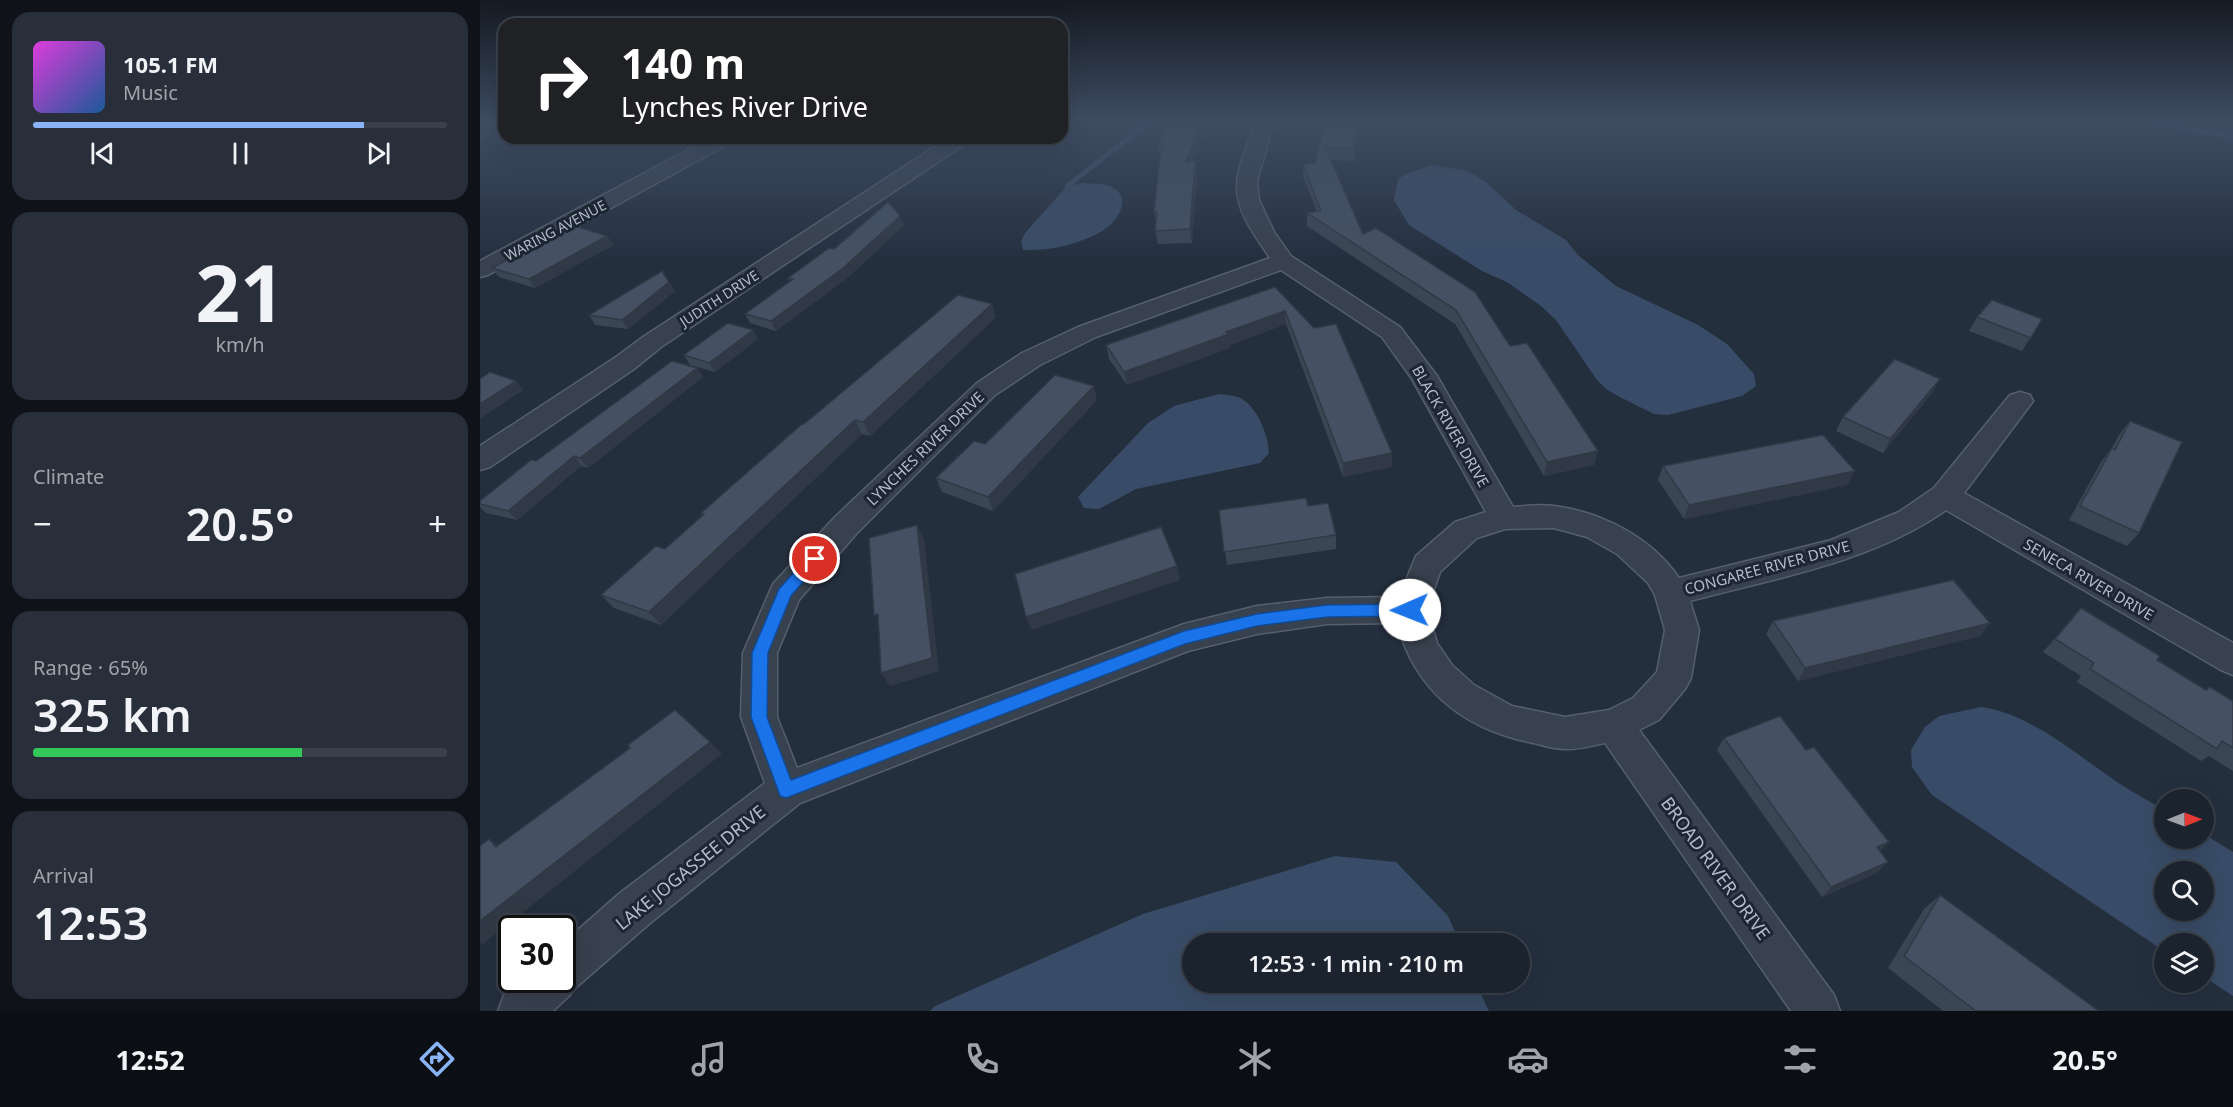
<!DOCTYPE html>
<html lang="en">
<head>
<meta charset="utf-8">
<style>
  body { margin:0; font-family:"Noto Sans",sans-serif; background:#282f3a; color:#f1f3f6; height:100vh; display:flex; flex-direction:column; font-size:22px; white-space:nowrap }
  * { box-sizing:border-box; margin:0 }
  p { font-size:20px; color:#a0a4aa }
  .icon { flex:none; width:33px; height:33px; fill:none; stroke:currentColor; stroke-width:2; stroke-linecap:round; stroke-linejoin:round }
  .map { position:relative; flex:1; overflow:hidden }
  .side { display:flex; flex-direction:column; gap:12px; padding:12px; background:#0f1319; width:480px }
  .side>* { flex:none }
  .guide { position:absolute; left:18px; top:18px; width:570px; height:126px; border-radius:18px; box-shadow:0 6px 24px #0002,0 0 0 2px #39404a; background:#202124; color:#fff; overflow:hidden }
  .needle { width:39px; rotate:89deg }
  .tools { position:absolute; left:1674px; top:789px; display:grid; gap:12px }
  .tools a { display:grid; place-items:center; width:60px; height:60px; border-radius:50%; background:#1b232e; box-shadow:0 6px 24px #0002,0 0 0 2px #39404a; font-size:30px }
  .speed { position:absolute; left:18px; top:915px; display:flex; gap:12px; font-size:30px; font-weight:700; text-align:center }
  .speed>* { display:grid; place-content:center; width:78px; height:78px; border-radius:50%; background:#1b232e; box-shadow:0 6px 24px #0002,0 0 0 2px #39404a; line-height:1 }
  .speed .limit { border:3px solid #111; border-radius:9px; background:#fff; color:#111 }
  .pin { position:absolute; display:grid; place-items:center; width:51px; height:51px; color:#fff; margin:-26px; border:3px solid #fff; border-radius:50%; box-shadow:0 2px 6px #0007 }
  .me { position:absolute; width:66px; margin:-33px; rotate:269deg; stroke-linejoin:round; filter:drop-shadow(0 0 4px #0008) }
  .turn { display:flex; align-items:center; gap:21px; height:126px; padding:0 24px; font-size:27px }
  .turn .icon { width:78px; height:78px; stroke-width:2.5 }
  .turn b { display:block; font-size:42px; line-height:51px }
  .big { font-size:45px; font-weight:600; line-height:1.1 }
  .side .card { flex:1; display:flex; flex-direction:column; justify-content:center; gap:9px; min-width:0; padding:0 21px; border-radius:18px; background:#282f3a }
  .side .dial { align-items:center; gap:0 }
  .dial b { font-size:78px; line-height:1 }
  .song { display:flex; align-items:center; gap:18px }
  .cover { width:72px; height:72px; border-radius:9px; background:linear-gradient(135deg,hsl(300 70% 55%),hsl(210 70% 35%)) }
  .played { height:6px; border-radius:3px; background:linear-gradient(90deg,#8ab4f8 80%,#39404a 80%) }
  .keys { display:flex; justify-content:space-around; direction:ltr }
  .heat { display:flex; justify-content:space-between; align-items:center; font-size:33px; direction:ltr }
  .charge { height:9px; border-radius:4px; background:linear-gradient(90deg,#34c759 65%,#39404a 0) }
  .trip { position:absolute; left:702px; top:933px; width:348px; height:60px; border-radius:30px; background:#1b232e; box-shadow:0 6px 24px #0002,0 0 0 2px #39404a; font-weight:600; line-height:60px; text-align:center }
  .menu { display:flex; height:96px; justify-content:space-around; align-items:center; background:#0b0e12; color:#a0a4aa }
  .menu .icon { width:42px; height:42px }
  .menu .current { color:#8ab4f8 }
  .menu b { font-size:27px; color:#f1f3f6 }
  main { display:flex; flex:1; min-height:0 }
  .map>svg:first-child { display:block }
  .water { fill:#394c67; fill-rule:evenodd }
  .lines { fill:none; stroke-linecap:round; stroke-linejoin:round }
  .stream { stroke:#394c67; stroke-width:5 }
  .minor-casing { stroke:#565f6c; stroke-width:3 }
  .minor { fill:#38414e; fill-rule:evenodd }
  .wall { fill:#3b4654 }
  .shaded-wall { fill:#303945 }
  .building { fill:#455162; stroke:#303945; stroke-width:1.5 }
  .route { fill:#1a73e8; stroke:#114b97; stroke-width:1.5 }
  .labels { text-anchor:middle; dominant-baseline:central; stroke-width:6; stroke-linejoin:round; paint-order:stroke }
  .far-street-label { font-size:14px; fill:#b4bcc9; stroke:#1d2633 }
  .street-label { font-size:15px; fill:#b4bcc9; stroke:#1d2633 }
  .near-street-label { font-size:18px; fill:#b4bcc9; stroke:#1d2633 }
</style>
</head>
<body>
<main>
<section class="side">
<div class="card">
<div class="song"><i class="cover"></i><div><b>105.1 FM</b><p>Music</p></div></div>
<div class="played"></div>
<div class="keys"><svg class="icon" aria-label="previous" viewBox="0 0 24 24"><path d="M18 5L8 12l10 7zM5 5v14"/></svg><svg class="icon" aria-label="pause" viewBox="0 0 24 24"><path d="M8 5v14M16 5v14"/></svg><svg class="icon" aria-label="next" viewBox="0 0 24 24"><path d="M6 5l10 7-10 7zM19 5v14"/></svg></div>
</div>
<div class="card dial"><b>21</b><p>km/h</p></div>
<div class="card"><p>Climate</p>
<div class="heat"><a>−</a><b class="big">20.5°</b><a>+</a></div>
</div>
<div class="card"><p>Range · 65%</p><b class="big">325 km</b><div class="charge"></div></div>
<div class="card"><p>Arrival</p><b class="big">12:53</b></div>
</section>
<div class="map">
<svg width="1753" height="1011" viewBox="0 0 1753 1011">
  <rect width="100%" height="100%" fill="#242f3e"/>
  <g class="water">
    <polygon points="952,165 988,171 1006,182 1036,210 1086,240 1098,255 1136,286 1218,325 1247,344 1274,374 1276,386 1262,396 1188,415 1174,414 1138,396 1126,389 1117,380 1076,320 1061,306 1027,282 1002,271 929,225 914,200 918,179 926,174"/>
    <path d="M 604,183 C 611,184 620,183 627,185 C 656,195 638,223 619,233 C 596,245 569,251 543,250 L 541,241 L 545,233 L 587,186 Z"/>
    <path d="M 739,394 C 744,395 752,395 758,397 C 777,405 788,434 789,453 L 780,463 L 656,489 L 619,509 L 604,508 L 598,497 L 668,423 L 694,406 Z"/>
    <path d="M 1501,707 C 1549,713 1597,755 1637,782 C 1652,792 1669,801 1684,810 L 1684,838 L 1724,838 L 1724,834 L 1753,852 L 1753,996 L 1724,977 L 1724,944 L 1684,944 L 1684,951 L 1452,795 L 1432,767 L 1431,750 L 1445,727 L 1459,716 ZM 1684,872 L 1724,872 L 1724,910 L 1684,910 Z"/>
    <polygon points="855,856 916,862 968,916 980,943 712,944 712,982 996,983 1009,1011 450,1011 455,1006 663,914"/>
  </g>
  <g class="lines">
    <g class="stream">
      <polyline points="1599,120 1686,125 1753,137"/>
      <polyline points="587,186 672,120"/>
    </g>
    <defs>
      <g id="minor">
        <polygon points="10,120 24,120 24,128 0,138 0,125"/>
        <path d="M 777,120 L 795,120 L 777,181 L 779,200 L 794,232 L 811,256 L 920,327 L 957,376 L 1033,507 C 1046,506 1061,504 1074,506 C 1122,512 1172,538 1199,578 L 1351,540 L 1419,512 L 1454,488 L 1530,395 L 1540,392 L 1550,395 L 1553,401 L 1484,493 L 1753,643 L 1753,675 L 1741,670 L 1466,510 C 1392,562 1296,578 1210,601 L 1219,630 L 1211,678 L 1205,689 L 1179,720 L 1159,730 L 1354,995 L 1360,1011 L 1311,1011 L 1125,743 C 1113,745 1098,750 1085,749 C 1074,749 1063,745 1053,743 C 985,729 936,693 917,623 L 847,624 L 777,634 L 708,651 L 320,803 L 170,923 L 93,990 L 90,995 L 73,1011 L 18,1011 L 24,995 L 42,980 L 82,980 L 82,944 L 140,893 L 285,783 L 261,717 L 263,653 L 293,584 L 355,517 L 497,383 L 542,353 L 598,327 L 790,258 C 775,236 755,210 757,183 C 758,163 770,140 777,120 ZM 801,270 L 902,337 L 932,379 L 1006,512 L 975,522 L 936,556 L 919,597 L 847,598 L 777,606 L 704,624 L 317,768 L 297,717 L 297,653 L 319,600 L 377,533 L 515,395 L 560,365 L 616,337 ZM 1074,528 L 1107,537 L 1137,554 L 1168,583 L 1175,595 L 1185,630 L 1177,672 L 1153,698 L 1129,710 L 1085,717 L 1032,706 L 994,685 L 972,665 L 957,643 L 947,610 L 960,572 L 997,538 L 1025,529 Z"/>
        <polygon points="230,138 255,138 252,142 8,275 0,277 0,261"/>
        <polygon points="468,138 491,138 488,142 181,347 154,369 10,467 0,470 0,446 136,357 163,337"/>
      </g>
    </defs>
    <use href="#minor" class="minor-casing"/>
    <use href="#minor" class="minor"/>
  </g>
  <g class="wall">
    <polygon points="689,120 729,120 713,161 715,161 717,174 712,243 678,244 675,231 676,223 674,212 680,156 678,144"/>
    <polygon points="845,120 880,120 874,161 851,160 883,234 1030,346 1114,465 1064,476 975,324 827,226 827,213 837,212 823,177 823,164 835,163"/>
    <polygon points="424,225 366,279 296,331 270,323 265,314 310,281 308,278 354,249"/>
    <polygon points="127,236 133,245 55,288 19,277 12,268"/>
    <polygon points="189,282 195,291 148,329 115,325 109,315"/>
    <polygon points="795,287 912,467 863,477 806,324 750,345 750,348 647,385 629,359 626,345"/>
    <polygon points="516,317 390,436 382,434 181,625 134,608 121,595 185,549 223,515 221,513 324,424"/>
    <polygon points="1497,317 1562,319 1542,351 1489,331"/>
    <polygon points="278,339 235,372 210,365 204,355"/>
    <polygon points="217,368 223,377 108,468 101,466 37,520 6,513 0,507 0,501 56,461"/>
    <polygon points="1460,379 1452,393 1403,453 1356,431 1363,417"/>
    <polygon points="617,400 513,511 462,492 456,478"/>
    <polygon points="1650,421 1659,533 1647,546 1589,520 1621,462 1631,449 1639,435"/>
    <polygon points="1183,466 1367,485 1204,519 1178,480"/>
    <polygon points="828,506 856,535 856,549 747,565 739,510"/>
    <polygon points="1601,608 1677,660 1726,690 1753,701 1753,771 1729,756 1721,761 1597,682 1601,676 1563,652"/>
    <polygon points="1293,621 1500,636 1318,681 1286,634"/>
    <polygon points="1244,738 1400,851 1397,873 1342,897 1237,750"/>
    <polygon points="1460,895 1619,1011 1463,1011 1408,968 1444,909"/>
  </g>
  <g class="shaded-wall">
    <polygon points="722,120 729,120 708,174 706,162"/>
    <polygon points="878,120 880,120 874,161 874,148"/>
    <polygon points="715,161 717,174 712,243 710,229"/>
    <polygon points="420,216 424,225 366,279 296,331 291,321"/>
    <polygon points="127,236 133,245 55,288 49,279"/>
    <polygon points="189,282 195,291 148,329 142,320"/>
    <polygon points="512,304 516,317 390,436 383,422"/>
    <polygon points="805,311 806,324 750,345 750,348 647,385 644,372 746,332"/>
    <polygon points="273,330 278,339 235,372 229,363"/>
    <polygon points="217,368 223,377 108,468 100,458"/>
    <polygon points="1460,379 1452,393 1403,453 1410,439"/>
    <polygon points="36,381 43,390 0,419 0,404"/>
    <polygon points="614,386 617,400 513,511 508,497"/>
    <polygon points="375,420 382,434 181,625 169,612"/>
    <polygon points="1118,451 1114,465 1064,476 1067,462"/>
    <polygon points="912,453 912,467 863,477 863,463"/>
    <polygon points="94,456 101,466 37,520 28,511"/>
    <polygon points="1375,471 1367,485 1204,519 1209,505"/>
    <polygon points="437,525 444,539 459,671 410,686 401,673"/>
    <polygon points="697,566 700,580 552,630 546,617"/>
    <polygon points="1510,623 1500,636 1318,681 1325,668"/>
    <polygon points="230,742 242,754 3,944 0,942 0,921"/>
    <polygon points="9,839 26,850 16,847"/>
    <polygon points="1409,842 1398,853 1397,847"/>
    <polygon points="1408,862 1397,873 1342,897 1351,887"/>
  </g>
  <g class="building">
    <polygon points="689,120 722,120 706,162 715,161 710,229 675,231 677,212 674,212 680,153 684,144 678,144"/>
    <polygon points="845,120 878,120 874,148 845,147 883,234 896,228 995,292 1030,346 1047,343 1118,451 1067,462 976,310 827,213 841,211 823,164 835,163"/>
    <polygon points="408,202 420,216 362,269 291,321 265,314 313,279 308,278 349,248 354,249"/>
    <polygon points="92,225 127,236 49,279 12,268"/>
    <polygon points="182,271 189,282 142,320 109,315"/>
    <polygon points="795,287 834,328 856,324 912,453 863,463 805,311 746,332 749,334 644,372 626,345"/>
    <polygon points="478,295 512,304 383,422 375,420 169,612 121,595 176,546 185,549 224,514 221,513 322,424 324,424"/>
    <polygon points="1512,300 1562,319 1551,338 1497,317"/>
    <polygon points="248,323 273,330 229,363 204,355"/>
    <polygon points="1415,359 1460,379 1410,439 1363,417"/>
    <polygon points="192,361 217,368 100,458 94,456 28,511 0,504 0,501 51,460 56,461"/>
    <polygon points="10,372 36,381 0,404 0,379"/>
    <polygon points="575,375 614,386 508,497 456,478 494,441 505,444"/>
    <polygon points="1650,421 1702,442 1659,533 1600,506 1632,448 1635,450"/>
    <polygon points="1343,435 1375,471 1209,505 1183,466"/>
    <polygon points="826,498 828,506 848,503 856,535 744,552 739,510"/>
    <polygon points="437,525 452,658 401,673 398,614 394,615 389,538"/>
    <polygon points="681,527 697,566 546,617 535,574"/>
    <polygon points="1473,580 1510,623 1325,668 1293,621"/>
    <polygon points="1601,608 1680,656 1677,660 1726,690 1730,687 1753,701 1753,748 1742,741 1737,749 1610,669 1614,663 1575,639"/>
    <polygon points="195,710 230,742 0,921 0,846 9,839 16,847 150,748 148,745"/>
    <polygon points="1300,716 1326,750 1334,747 1409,842 1397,847 1408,862 1351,887 1244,738"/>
    <polygon points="1460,895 1619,1011 1496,1011 1424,956"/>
  </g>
  <linearGradient id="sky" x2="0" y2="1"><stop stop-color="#141a22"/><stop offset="0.46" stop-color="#3f4d63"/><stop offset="1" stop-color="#3f4d63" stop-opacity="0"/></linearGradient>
  <rect width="1753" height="262" fill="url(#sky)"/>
  <polygon class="route" points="335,553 340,555 343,559 311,596 288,653 287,717 311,780 704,631 777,614 847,605 930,604 936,606 938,610 936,614 930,616 847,617 777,626 705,644 306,798 300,796 298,790 271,717 272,653 299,589 330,555"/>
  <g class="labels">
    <g class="far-street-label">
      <text transform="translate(75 230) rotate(-28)">WARING AVENUE</text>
      <text transform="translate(239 298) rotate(-33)">JUDITH DRIVE</text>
    </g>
    <g class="street-label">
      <text transform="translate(971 426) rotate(60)">BLACK RIVER DRIVE</text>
      <text transform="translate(445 448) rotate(-44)">LYNCHES RIVER DRIVE</text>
      <text transform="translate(1287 567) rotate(-15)">CONGAREE RIVER DRIVE</text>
      <text transform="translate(1609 579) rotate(30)">SENECA RIVER DRIVE</text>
    </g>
    <g class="near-street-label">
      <text transform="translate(210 867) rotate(-39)">LAKE JOGASSEE DRIVE</text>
      <text transform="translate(1236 868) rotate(54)">BROAD RIVER DRIVE</text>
    </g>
  </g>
</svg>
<div class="tools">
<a><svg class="needle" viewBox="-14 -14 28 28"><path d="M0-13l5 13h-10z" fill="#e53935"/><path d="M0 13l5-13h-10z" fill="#a0a4aa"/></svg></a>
<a><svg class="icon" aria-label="search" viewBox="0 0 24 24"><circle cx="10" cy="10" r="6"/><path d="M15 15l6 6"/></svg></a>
<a><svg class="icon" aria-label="layers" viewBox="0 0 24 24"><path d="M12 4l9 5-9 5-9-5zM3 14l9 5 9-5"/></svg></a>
</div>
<div class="speed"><div class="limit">30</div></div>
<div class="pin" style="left:335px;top:559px;background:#d93025"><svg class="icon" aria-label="arrive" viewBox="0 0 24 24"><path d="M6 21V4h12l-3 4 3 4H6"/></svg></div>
<svg class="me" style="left:930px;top:610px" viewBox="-20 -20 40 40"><circle r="19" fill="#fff"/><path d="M0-13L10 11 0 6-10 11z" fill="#1a73e8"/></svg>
<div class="trip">12:53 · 1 min · 210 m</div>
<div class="guide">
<div class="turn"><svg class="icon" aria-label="right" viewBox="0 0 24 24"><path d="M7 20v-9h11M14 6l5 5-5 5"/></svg><div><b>140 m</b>Lynches River Drive</div></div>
</div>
</div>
</main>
<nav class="menu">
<b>12:52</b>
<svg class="icon current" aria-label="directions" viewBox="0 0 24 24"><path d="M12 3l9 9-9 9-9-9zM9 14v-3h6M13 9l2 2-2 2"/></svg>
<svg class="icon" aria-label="music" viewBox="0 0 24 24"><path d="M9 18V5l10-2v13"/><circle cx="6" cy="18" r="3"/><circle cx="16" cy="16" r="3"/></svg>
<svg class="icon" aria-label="phone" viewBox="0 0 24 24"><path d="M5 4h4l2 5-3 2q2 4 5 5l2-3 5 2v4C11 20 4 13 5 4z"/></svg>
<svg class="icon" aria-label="climate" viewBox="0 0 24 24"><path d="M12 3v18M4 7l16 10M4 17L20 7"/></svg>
<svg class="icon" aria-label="car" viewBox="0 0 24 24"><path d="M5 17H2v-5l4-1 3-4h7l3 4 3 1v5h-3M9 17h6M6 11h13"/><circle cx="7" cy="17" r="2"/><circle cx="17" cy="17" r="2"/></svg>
<svg class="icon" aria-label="filters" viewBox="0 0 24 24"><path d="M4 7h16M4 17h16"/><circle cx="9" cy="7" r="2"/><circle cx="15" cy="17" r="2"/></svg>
<b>20.5°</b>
</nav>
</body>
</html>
